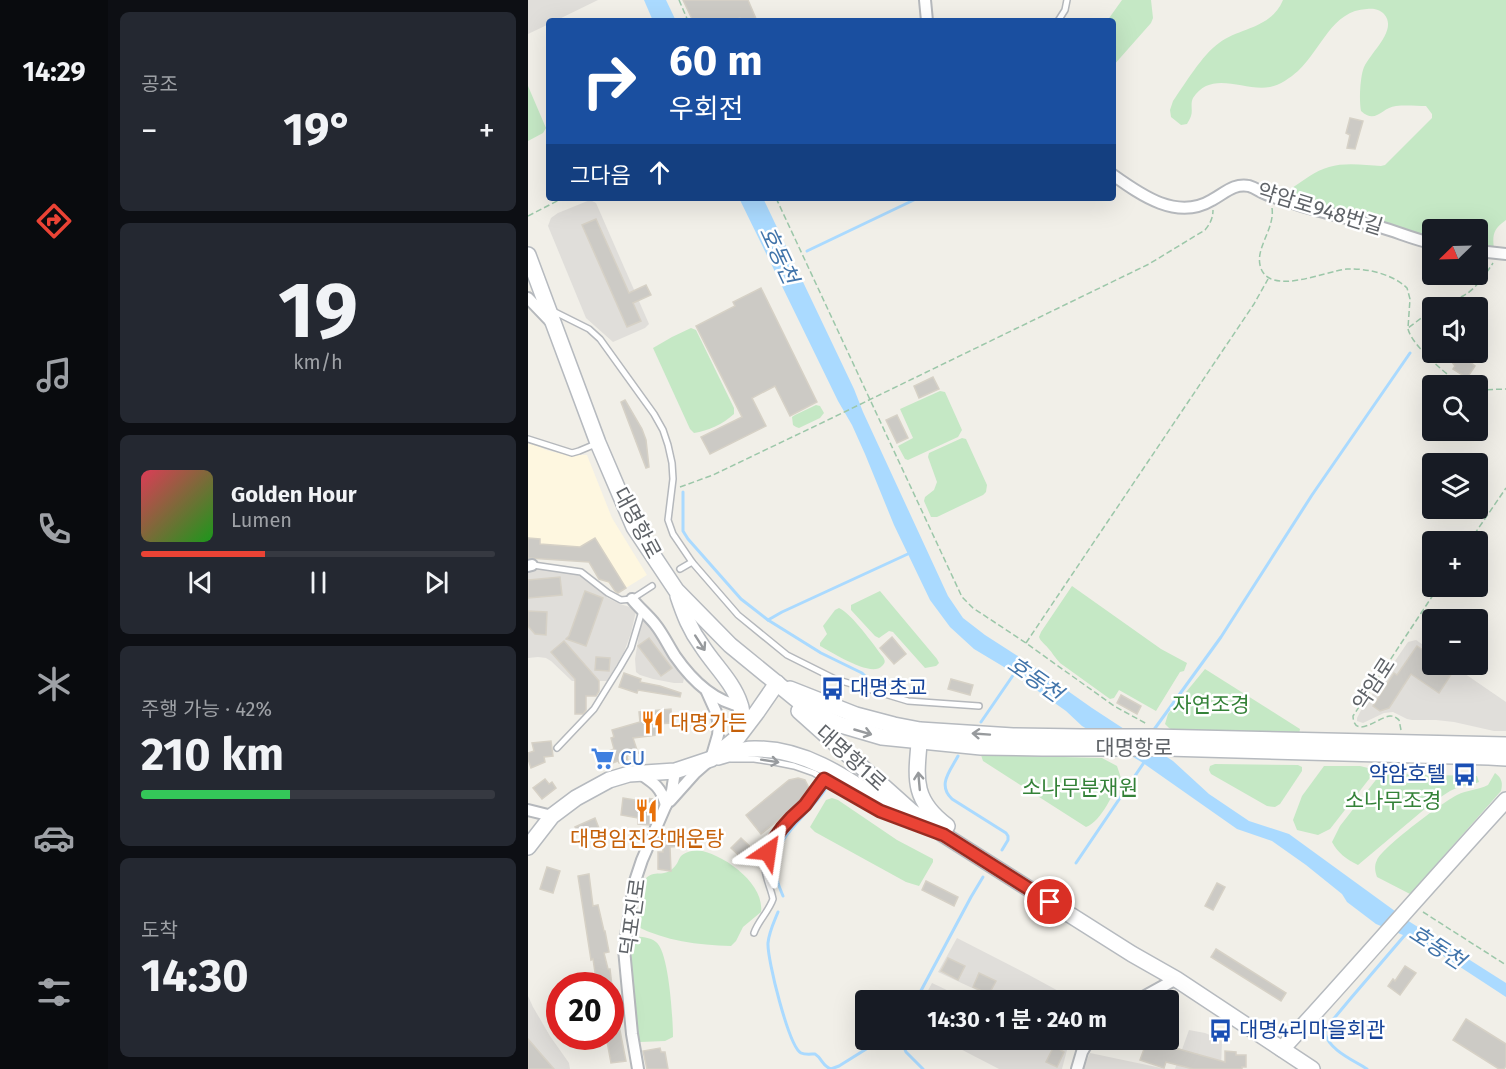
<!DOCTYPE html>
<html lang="ko">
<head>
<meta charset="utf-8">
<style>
  body { margin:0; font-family:"Fira Sans","Noto Sans KR",sans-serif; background:#242831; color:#f1f3f6; height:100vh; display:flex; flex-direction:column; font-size:22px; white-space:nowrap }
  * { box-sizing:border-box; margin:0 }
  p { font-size:20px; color:#9ea1a6 }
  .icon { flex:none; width:33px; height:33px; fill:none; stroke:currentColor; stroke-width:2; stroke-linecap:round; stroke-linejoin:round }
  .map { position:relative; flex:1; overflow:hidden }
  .drawer { display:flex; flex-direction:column; gap:12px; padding:12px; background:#0d0f14; width:420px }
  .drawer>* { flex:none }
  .banner { position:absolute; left:18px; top:18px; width:570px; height:183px; border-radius:6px; box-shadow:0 6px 24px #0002; background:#1a4fa0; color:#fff; overflow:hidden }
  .needle { width:39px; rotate:247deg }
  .fabs { position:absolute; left:894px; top:219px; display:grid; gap:12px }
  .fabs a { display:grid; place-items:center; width:66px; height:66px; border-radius:6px; background:#171b24; box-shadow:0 6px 24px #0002; font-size:30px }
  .speed { position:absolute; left:18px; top:972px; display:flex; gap:12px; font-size:30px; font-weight:700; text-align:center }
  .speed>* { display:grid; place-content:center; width:78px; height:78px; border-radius:50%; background:#171b24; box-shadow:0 6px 24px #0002; line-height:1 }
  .speed .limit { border:9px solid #d22; background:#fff; color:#111 }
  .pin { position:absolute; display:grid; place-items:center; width:51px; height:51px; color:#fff; margin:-26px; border:3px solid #fff; border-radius:50%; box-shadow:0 2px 6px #0007 }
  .me { position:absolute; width:66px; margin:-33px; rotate:32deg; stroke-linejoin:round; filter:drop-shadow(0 0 4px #0008) }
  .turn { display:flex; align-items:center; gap:21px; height:126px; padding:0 24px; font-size:27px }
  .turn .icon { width:78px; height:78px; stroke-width:2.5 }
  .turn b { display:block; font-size:42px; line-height:51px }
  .then { display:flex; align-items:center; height:57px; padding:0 24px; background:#0003; gap:12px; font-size:22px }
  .big { font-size:45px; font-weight:700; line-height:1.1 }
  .drawer .tile { flex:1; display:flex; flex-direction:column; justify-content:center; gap:9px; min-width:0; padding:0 21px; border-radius:9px; background:#242831 }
  .drawer .dial { align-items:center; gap:0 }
  .dial b { font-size:78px; line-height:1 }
  .song { display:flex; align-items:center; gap:18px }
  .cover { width:72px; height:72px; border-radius:9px; background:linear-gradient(135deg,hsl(350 70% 55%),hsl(120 70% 35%)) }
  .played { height:6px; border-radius:3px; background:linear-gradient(90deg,#ea4335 35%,#363941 35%) }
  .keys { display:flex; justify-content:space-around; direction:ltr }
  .heat { display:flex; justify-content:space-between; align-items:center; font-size:33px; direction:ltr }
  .charge { height:9px; border-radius:4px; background:linear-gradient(90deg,#34c759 42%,#363941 0) }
  .trip { position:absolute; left:327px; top:990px; width:324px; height:60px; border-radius:6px; background:#171b24; box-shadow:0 6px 24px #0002; font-weight:700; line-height:60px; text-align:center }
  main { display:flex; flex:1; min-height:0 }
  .tab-bar { display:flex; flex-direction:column; width:108px; justify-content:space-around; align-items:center; background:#090b0e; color:#9ea1a6 }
  .tab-bar .icon { width:42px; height:42px }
  .tab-bar .selected { color:#ea4335 }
  .tab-bar b { font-size:27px; color:#f1f3f6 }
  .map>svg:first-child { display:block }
  .commercial { fill:#fef7e0 }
  .industrial { fill:#e0deda }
  .green { fill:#c5e8c5 }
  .water { fill:#aadaff }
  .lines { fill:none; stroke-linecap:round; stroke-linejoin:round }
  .stream { stroke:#aadaff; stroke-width:3 }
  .building { fill:#cccac5; stroke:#d6d1c6; stroke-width:1.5 }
  .lane-casing { stroke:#b5b8bc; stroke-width:8 }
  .street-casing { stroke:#b5b8bc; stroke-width:14 }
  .secondary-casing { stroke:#b6babf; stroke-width:18 }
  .path { stroke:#9cc7a9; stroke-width:1.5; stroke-dasharray:6 3; stroke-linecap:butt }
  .lane { stroke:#fff; stroke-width:5 }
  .street { stroke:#fff; stroke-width:10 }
  .secondary { stroke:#fff; stroke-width:15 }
  .oneway { stroke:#979a9d }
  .route-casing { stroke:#982c22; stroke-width:15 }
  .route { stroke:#ea4335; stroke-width:10 }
  .labels { text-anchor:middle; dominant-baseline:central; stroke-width:5; stroke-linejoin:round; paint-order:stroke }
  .street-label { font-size:21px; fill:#5f6368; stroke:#fff }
  .transit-label { font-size:21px; fill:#164399; stroke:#fff; text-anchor:start }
  .park-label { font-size:21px; fill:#348238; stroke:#fff }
  .food-label { font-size:21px; fill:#c56008; stroke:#fff; text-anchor:start }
  .shop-label { font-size:21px; fill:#366cbe; stroke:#fff; text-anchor:start }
  .water-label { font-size:22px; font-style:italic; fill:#4174aa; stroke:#fff }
</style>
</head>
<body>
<main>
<nav class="tab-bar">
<b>14:29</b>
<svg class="icon selected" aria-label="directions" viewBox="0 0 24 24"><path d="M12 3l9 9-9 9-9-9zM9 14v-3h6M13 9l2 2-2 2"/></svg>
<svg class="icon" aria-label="music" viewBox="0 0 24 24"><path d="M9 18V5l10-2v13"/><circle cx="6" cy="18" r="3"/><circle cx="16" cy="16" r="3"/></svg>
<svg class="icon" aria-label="phone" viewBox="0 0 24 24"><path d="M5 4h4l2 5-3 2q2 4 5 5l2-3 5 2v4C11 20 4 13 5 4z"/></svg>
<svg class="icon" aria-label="climate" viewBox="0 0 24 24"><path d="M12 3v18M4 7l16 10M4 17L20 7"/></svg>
<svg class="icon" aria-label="car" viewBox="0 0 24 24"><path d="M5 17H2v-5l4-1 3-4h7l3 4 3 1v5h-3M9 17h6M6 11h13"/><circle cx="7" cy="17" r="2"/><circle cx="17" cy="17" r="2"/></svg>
<svg class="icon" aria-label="filters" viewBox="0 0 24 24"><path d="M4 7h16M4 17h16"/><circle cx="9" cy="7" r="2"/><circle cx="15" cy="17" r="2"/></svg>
</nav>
<section class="drawer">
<div class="tile"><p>공조</p>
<div class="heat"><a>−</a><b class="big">19°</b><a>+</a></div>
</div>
<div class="tile dial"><b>19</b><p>km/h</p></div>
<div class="tile">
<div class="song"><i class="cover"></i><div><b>Golden Hour</b><p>Lumen</p></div></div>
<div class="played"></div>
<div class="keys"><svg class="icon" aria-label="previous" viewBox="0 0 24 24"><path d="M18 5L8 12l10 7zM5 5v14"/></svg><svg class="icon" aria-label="pause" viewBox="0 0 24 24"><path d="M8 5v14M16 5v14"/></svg><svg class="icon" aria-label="next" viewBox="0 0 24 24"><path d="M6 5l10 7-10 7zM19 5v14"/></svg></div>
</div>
<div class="tile"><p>주행 가능 · 42%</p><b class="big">210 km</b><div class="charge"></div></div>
<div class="tile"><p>도착</p><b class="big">14:30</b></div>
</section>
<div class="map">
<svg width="978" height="1069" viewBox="0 0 978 1069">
  <rect width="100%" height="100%" fill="#f1efe8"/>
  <polygon class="commercial" points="0,442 4,443 18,450 30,453 42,455 59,455 84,518 119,575 88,594 82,584 71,579 60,561 0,558"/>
  <g class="industrial">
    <polygon points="0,0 70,0 27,21 21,21 21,24 0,34"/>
    <polygon points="62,200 68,203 121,324 117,328 85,342 58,318 20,226 23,218 30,213"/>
    <polygon points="8,569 46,573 52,575 80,598 92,604 105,608 108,611 103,633 96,652 79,681 44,681 23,661 18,658 10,657 0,658 0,571"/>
    <polygon points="114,621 117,621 122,626 141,658 156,678 155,683 146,683 125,679 112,675 108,672 107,659 112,629"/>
    <polygon points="888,640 904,651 904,664 924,665 978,702 978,731 966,731 926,722 908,720 884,720 879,719 865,712 856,713 835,723 829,721 829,718 832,712 880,642"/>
    <polygon points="429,938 501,975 547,1000 470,1000 410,972"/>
    <polygon points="404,983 440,1000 395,1000"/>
    <polygon points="0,996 5,1007 22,1036 41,1063 42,1069 0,1069"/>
    <polygon points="661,1030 677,1033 694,1040 693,1069 647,1069"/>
    <polygon points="415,1040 518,1040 539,1050 534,1069 471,1069"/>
    <polygon points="562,1053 638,1069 555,1069"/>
  </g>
  <g class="green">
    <polygon points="594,0 623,0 625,18 623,23 585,66 585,21 579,21"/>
    <path d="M 755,0 L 978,0 L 978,220 C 966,229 964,233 966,249 L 950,246 L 950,230 L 904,230 L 904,240 L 787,204 L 763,194 L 762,191 L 764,188 C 776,180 787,171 801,167 C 817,162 837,165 853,166 L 857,165 L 904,118 L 904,114 L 898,106 C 889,106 878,105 868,106 C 854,107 848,125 833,111 C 831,101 832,80 835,70 C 840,54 871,31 856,14 C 852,9 844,8 839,9 C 804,10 793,50 770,71 C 762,78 752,85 742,87 C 716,92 684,69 665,98 C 662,104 665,110 663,116 C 662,119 660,122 659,124 L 653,125 L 643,117 L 642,110 L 645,101 C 657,84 674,55 691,43 C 713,27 743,29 755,0 Z"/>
    <polygon points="0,86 18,128 15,133 0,141"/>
    <path d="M 163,328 L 168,330 L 206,408 L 206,414 C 195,424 180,431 166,433 L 162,429 L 125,348 L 144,337 Z"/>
    <polygon points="412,391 417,392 434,430 430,437 380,460 377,459 370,446 385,438 372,409"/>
    <polygon points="288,405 292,406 296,413 292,418 271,428 268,427 265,425 264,417 267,415"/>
    <polygon points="434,438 438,439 459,485 458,492 455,495 409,517 403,517 396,501 397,497 406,490 409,482 400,457 401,453"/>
    <path d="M 544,586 L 633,649 L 659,663 L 656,671 L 652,672 L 628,711 L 591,690 L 586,698 L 582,699 L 532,663 C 527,658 524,652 520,648 C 516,643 513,642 511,637 L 513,632 Z"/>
    <polygon points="352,591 409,659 411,663 408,666 397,668 365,632 361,631 351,638 347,636 323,610 323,605"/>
    <path d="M 311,608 C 325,615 345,644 355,657 C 357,661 358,662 354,666 C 343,678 304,652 292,646 L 292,643 L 299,634 L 295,626 L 307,610 Z"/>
    <polygon points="677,669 772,729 771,734 646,731 641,728 637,724 640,714"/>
    <path d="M 453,755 L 574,758 L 589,766 L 593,778 C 585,793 574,821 558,827 L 455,761 Z"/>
    <polygon points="687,764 770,765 774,767 774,771 752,804 747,807 739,806 683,774 681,770 682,766"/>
    <polygon points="796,766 832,766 844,769 845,774 802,829 790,835 769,830 765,820 774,796"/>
    <path d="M 854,772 L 867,774 L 949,776 L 951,782 L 943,785 L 933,786 L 922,791 L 905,802 L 830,865 C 818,859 810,853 804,842 L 812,826 Z"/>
    <path d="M 967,773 C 974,778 975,783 973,791 L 882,894 L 849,877 C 847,871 846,866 849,860 C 855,847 915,802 929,795 C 939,790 950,790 960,785 Z"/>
    <polygon points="304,798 310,800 369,840 405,859 405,862 391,886 378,882 287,832 282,827 298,800"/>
    <path d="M 169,850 C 194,853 237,883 233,912 L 215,927 L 208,941 L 203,946 C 169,945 138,941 108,926 L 114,885 C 122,867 132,878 143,870 C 156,860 145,854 169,850 Z"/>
    <path d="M 106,936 C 113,937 122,937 128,942 C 141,951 145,1020 145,1037 L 137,1041 L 112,1042 C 106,1019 99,958 106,936 Z"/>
  </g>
  <g class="water">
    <polygon points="116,0 138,0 148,21 125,21"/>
    <polygon points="211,198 235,198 326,389 335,412 420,596 435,618 457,635 496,660 564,708 645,761 681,794 721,821 761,834 882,922 978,983 978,997 897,944 848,924 819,902 814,894 778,865 744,841 709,829 615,763 554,726 538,711 476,667 446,649 422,627 402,600 366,525 337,454 324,425 310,401"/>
  </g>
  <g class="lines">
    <g class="stream">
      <polyline points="279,251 390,198"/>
      <polyline points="155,492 155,531 160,539 213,599 240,620 254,612 382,553"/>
      <polyline points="240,620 293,653 334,673 338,677 339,683"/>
      <polyline points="453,722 488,671"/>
      <polyline points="625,731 693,637 784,495 882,353"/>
      <path d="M 430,756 C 422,771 409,785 424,799 L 478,833 L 480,836 L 480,840 L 474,850"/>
      <polyline points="548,863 617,761"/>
      <path d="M 255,896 C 252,889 249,881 247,873 C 241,840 281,815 297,790"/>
      <path d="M 250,912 C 246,922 241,932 240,943 C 239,959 261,1047 273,1053 C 277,1055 283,1054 287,1054 C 294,1058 294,1066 303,1069"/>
      <polyline points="388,1000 443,897 455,877"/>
      <polyline points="373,1040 378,1052 395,1069"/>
      <polyline points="303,1069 311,1066 343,1046 359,1040"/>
      <path d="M 839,1069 C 825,1060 801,1050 797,1033 L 803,1022 L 823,998 L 877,935"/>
    </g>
  </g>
  <g class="building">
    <polygon points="155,0 220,0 229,21 214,21 212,18 204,21 165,21"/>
    <polygon points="822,118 835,121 827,149 819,148 822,135 818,133"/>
    <polygon points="68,219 101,293 118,285 123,295 105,303 113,321 99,327 54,225"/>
    <polygon points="233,288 289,402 262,416 247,386 224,398 238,426 182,454 173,437 214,417 168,326 207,306 205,302"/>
    <polygon points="916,352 929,352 947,366 939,378 925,369 927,366"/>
    <polygon points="405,377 411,389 391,398 386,386"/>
    <polygon points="97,400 114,429 118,440 121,467 118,468 93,402"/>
    <polygon points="369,415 380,438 369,443 358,420"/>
    <polygon points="0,538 12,539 12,544 52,547 67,538 98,588 90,593 87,591 81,582 71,579 61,562 0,558"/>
    <polygon points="32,577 34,595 0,598 0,580"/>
    <polygon points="57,591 75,598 58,646 38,639 41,636"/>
    <polygon points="0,611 19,612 18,635 7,634 0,626"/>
    <polygon points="364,637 378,654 366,664 352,648"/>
    <polygon points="121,638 144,668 133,676 110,646"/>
    <polygon points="36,641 71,681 71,691 68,696 58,696 58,710 55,714 47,714 47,679 23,652"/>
    <polygon points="889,646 904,656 904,664 917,664 926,670 911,693 883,674 861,708 852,711 845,706 866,673 869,675"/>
    <polygon points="68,657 82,658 81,671 67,670"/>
    <polygon points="96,673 113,679 112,682 132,686 153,693 152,697 110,690 109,693 91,687"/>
    <polygon points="423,679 445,685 442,695 420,689"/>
    <polygon points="593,695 613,706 609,714 589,703"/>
    <polygon points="143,709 144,723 128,724 129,735 105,738 110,753 99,756 100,761 91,763 90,761 74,767 70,755 86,749 83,738 86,737 84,730 112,722 111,712"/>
    <polygon points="23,741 25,756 16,757 17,762 3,768 0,759 0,753 6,751 4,743"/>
    <polygon points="270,778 277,780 281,788 281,791 276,799 233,834 218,815 261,780"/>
    <polygon points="17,779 21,784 24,782 28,788 14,799 5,788"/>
    <polygon points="95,798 113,801 114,798 126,799 124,817 121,825 110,824 110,818 93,815"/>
    <polygon points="67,818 72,831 50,834 47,827"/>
    <polygon points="153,833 154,846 142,847 143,871 130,869 130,852 135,852 134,834"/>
    <polygon points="213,838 231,855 221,865 203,848"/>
    <polygon points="19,867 32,871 25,893 12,889"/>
    <polygon points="61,874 65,906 70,905 76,931 77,931 81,952 76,953 80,969 82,969 84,986 69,986 65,959 63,960 50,876"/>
    <polygon points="398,881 430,897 426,906 394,890"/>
    <polygon points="689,883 697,887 685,910 677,906"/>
    <polygon points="688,949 758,993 753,1001 683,957"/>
    <polygon points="420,958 437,966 430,980 413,971"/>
    <polygon points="877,966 888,973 872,995 860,986 865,979 867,981"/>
    <polygon points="451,973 468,981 461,994 445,987"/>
    <polygon points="82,1005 87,1005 98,1061 83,1063 78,1036 82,1036"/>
    <polygon points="938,1019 978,1044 978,1066 976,1069 971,1069 925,1040"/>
    <polygon points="0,1039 26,1069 0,1069"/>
    <polygon points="614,1040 643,1040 640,1046 697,1062 697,1051 708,1052 708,1055 718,1055 718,1067 714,1067 714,1069 665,1069 638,1062 636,1068 612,1060 616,1049 611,1047"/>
    <polygon points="526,1046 536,1052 529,1067 518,1062"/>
    <polygon points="132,1048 133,1052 137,1052 140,1069 119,1069 115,1051"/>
  </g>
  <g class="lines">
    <defs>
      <g id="lane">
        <polyline points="530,21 537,10 539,0"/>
        <polyline points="25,311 61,329 72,339 126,414 135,430 140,445 144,463 145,479 140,520 145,534 164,562 152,569"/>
        <polyline points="0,439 44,453 51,451 70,443"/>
        <polyline points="164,562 210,615 259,655 307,679 380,701 451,706"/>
        <polyline points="5,565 53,572 80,593 93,600 104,599 124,586"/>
        <polyline points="29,748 66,709 92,667 103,648 114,611"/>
        <polyline points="203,759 226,759 246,762 266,766 286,773 352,811 361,814"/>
        <path d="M 226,933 C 230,921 241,911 245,899 C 243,888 237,878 237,867 C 237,840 260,823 277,805 C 285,798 291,788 296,779"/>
      </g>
      <g id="street">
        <polyline points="397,0 399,21"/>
        <path d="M 585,175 C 613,195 649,221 684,200 C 697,193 706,183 721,186 C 728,188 732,192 738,194 C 747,198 758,201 768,204 C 796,213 824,219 852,227 C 870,232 887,240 904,243"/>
        <polyline points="950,251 978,254"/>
        <polyline points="0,298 24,323"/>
        <polyline points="0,566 4,565"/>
        <path d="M 104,599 C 111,608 120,615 127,624 C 135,634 140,645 147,656 C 163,679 184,701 213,706"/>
        <path d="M 111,773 C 126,783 133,787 138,805"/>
        <polyline points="142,801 167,773 183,759 190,735 191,725 188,712 179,692"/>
        <polyline points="0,810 24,816"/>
        <polyline points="610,1000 648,979"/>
        <polyline points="110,1069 104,1034 96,949 106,884 114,860 144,791 147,771"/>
        <polyline points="549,1069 554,1052 561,1040"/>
      </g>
      <g id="secondary">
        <polyline points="0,255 70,443 106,527 148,590 202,645 284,712 313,725 354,737 453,747 514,748 639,748 961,757 978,758"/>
        <path d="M 150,596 C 156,614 162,630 174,646 C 186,665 205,682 212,704 C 216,714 212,727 210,736"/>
        <polyline points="262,689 328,715 366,725 392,730 485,736 553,737 624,737 978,745"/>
        <polyline points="271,711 383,811 416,835 604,954 648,979 784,1069"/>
        <path d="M 392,732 C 389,774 381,798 419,826"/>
        <path d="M 190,757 C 201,754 213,749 226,749 C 286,748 334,790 383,821"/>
        <polyline points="0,847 24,816 48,798 81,780 101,774 147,771 183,759 210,737 229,712 249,683"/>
        <path d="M 754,1049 C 829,967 902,883 978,800"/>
      </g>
    </defs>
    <use href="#lane" class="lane-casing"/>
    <use href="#street" class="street-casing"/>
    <use href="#secondary" class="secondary-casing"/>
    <g class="path">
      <polyline points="151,0 160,21"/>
      <polyline points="248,198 434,597 445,608 498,643 586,706 619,724"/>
      <path d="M 744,208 C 747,228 728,247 732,265 C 739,298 797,271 819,269 C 838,268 865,274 879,288 L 882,299 L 880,328 L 904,310"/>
      <polyline points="0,216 35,198"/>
      <path d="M 908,308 C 917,303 927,301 935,296 C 948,289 957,275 965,263"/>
      <path d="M 880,329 C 884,346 920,376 935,386"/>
      <polyline points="950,390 978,389"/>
      <path d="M 152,487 L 185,475 L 304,418 L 621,264 L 677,230 C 682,224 685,218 685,210"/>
      <polyline points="941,542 978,488"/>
      <polyline points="498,643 726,304 740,279"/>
      <path d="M 873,730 L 871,720 C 867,717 867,716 862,716 C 851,717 826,740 825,716 L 911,586"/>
      <polyline points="895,912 978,965"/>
    </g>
    <use href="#lane" class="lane"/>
    <use href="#street" class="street"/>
    <use href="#secondary" class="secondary"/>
  </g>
  <defs><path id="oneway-shaft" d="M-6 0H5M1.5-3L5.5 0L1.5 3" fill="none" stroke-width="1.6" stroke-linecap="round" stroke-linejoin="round" transform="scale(1.5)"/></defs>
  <g class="oneway">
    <use href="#oneway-shaft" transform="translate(172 643) rotate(57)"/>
    <use href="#oneway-shaft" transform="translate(335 732) rotate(16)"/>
    <use href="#oneway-shaft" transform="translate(453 734) rotate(-176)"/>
    <use href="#oneway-shaft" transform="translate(242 761) rotate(9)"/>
    <use href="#oneway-shaft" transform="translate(391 781) rotate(-95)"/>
  </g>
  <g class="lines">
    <defs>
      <polyline id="route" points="240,852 244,842 254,828 263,818 277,805 296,779 352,811 416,835 522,902"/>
    </defs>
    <use href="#route" class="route-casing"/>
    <use href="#route" class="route"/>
  </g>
  <defs>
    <symbol id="bus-bare" viewBox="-9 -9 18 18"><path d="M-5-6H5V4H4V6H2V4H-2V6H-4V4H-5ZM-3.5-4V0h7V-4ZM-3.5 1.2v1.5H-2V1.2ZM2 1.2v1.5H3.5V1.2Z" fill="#1a4fb4" stroke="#fff" stroke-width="2.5" paint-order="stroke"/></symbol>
    <symbol id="restaurant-bare" viewBox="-9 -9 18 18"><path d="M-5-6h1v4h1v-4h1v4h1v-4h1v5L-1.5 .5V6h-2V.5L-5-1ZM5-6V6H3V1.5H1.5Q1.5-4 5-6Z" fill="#e8710a" stroke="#fff" stroke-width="2.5" paint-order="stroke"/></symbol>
    <symbol id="supermarket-bare" viewBox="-9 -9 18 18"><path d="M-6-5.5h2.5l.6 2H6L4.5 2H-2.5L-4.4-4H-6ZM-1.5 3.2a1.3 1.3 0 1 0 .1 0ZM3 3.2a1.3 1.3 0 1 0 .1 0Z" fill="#3f7fe0" stroke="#fff" stroke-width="2.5" paint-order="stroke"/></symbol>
  </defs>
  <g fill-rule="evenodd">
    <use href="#bus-bare" x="288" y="672" width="33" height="33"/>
    <use href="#restaurant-bare" x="108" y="706" width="33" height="33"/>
    <use href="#supermarket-bare" x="58" y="742" width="33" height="33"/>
    <use href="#bus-bare" x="920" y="758" width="33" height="33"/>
    <use href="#restaurant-bare" x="102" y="794" width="33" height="33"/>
    <use href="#bus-bare" x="676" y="1014" width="33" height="33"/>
  </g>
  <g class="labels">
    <g class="street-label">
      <text transform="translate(792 209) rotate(17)">약암로948번길</text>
      <text transform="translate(109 523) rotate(62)">대명항로</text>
      <text transform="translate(846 684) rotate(-57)">약암로</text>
      <text x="606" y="748">대명항로</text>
      <text transform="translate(323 758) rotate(42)">대명항1로</text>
      <text transform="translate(105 917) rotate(-82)">덕포진로</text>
    </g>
    <g class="transit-label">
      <text x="322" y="688">대명초교</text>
      <text x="918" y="774" text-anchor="end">약암호텔</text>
      <text x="711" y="1030">대명4리마을회관</text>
    </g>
    <g class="park-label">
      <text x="683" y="705">자연조경</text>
      <text x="552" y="788">소나무분재원</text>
      <text x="865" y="801">소나무조경</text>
    </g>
    <g class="food-label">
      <text x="142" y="723">대명가든</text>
      <text x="119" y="839" text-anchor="middle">대명임진강매운탕</text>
    </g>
    <g class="shop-label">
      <text x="92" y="758">CU</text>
    </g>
    <g class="water-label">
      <text transform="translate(251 255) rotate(65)">호동천</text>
      <text transform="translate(507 679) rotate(35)">호동천</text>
      <text transform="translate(909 947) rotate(33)">호동천</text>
    </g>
  </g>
</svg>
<div class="fabs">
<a><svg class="needle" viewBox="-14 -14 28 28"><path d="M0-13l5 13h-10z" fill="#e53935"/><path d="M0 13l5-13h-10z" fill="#9ea1a6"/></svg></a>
<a><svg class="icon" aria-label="sound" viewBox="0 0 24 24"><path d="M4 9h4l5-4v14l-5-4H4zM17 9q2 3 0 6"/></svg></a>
<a><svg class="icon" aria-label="search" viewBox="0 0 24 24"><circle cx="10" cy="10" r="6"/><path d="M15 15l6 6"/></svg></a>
<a><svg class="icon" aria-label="layers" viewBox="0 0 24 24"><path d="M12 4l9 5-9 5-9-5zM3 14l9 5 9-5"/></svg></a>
<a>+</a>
<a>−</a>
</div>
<div class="speed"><div class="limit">20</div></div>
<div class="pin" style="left:522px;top:902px;background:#d93025"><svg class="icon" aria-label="arrive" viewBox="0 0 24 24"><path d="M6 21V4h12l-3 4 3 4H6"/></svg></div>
<svg class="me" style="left:240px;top:852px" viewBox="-20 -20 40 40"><path d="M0-17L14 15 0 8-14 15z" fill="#ea4335" stroke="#fff" stroke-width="4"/></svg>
<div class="trip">14:30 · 1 분 · 240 m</div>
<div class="banner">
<div class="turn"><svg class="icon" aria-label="right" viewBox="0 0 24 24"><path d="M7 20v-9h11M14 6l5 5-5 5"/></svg><div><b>60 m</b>우회전</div></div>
<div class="then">그다음<svg class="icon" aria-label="ahead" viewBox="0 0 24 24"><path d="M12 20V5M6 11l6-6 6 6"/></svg></div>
</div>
</div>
</main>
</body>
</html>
